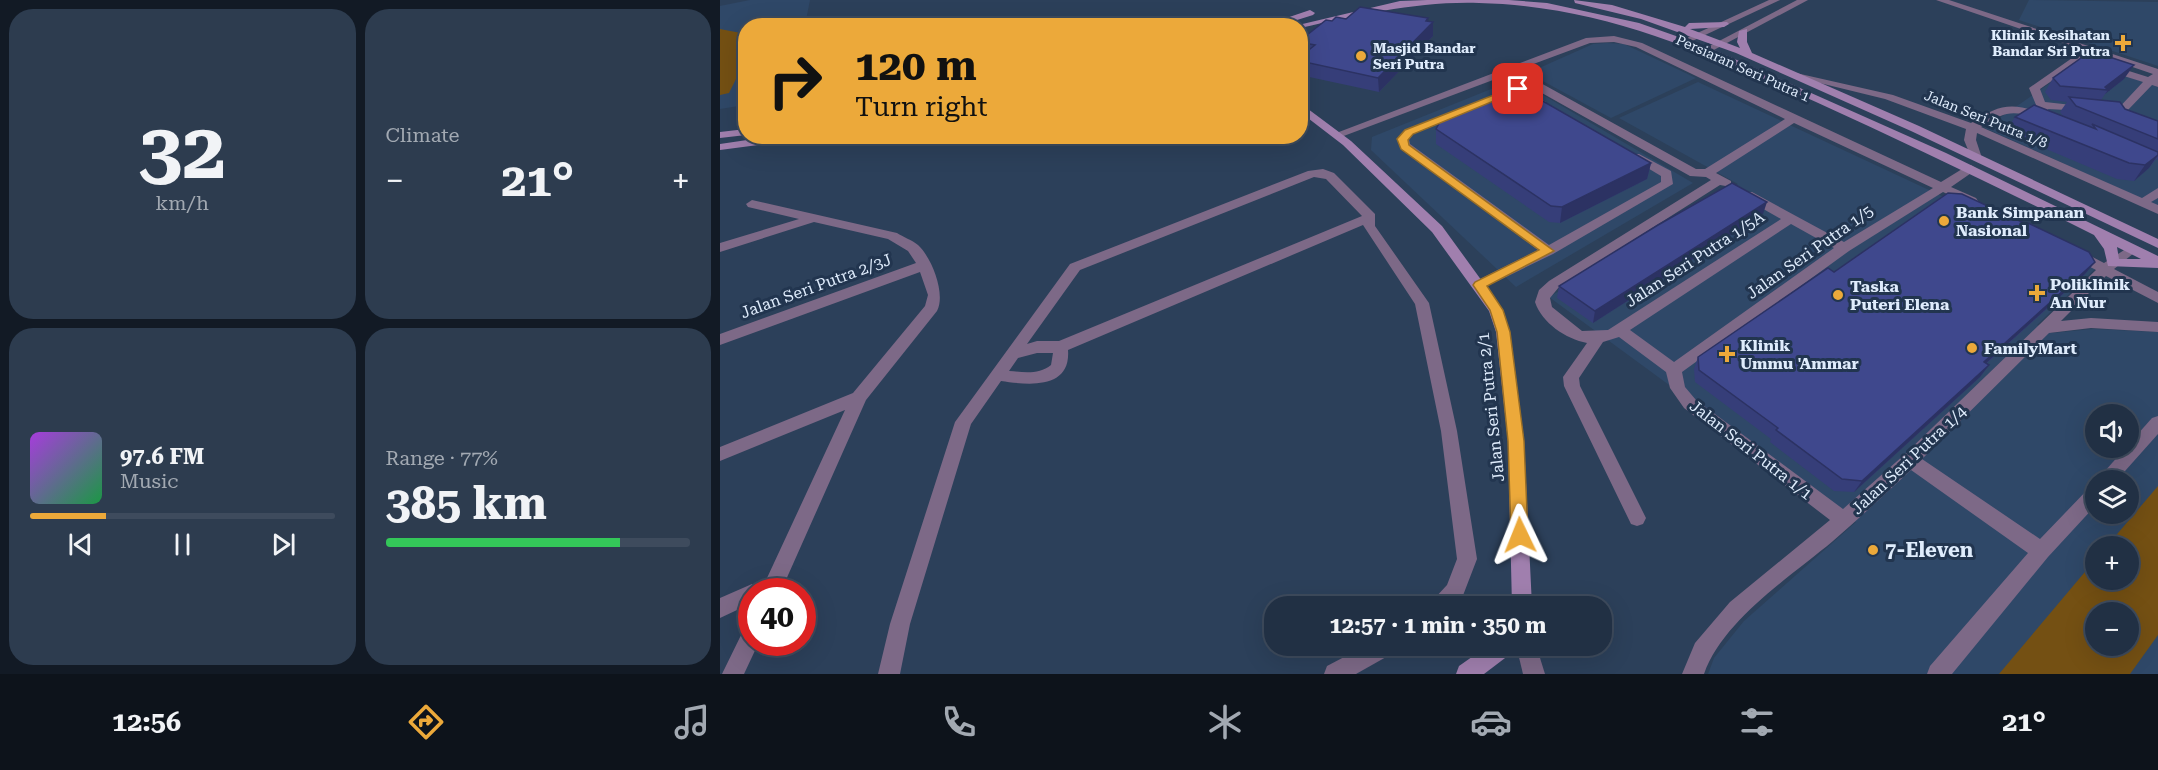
<!DOCTYPE html>
<html lang="en">
<head>
<meta charset="utf-8">
<style>
  body { margin:0; font-family:"Roboto Serif",serif; background:#2d3c4f; color:#f1f3f6; height:100vh; display:flex; flex-direction:column; font-size:22px; white-space:nowrap }
  * { box-sizing:border-box; margin:0 }
  p { font-size:20px; color:#a2a9b2 }
  .icon { flex:none; width:33px; height:33px; fill:none; stroke:currentColor; stroke-width:2; stroke-linecap:round; stroke-linejoin:round }
  .map { position:relative; flex:1; overflow:hidden }
  .side { display:flex; flex-direction:column; gap:9px; padding:9px; background:#121a25; width:720px }
  .side>* { flex:none }
  .banner { position:absolute; left:18px; top:18px; width:570px; height:126px; border-radius:24px; box-shadow:0 6px 24px #0002,0 0 0 2px #3e4b5d; background:#eca93a; color:#111; overflow:hidden }
  .fabs { position:absolute; left:1365px; top:404px; display:grid; gap:12px }
  .fabs a { display:grid; place-items:center; width:54px; height:54px; border-radius:50%; background:#213044; box-shadow:0 6px 24px #0002,0 0 0 2px #3e4b5d; font-size:30px }
  .speed { position:absolute; left:18px; top:578px; display:flex; gap:12px; font-size:30px; font-weight:700; text-align:center }
  .speed>* { display:grid; place-content:center; width:78px; height:78px; border-radius:50%; background:#213044; box-shadow:0 6px 24px #0002,0 0 0 2px #3e4b5d; line-height:1 }
  .speed .limit { border:9px solid #d22; background:#fff; color:#111 }
  .pin { position:absolute; display:grid; place-items:center; width:51px; height:51px; color:#fff; margin:-26px; border-radius:12px; box-shadow:0 3px 9px #0006 }
  .me { position:absolute; width:66px; margin:-33px; rotate:358deg; stroke-linejoin:round; filter:drop-shadow(0 0 4px #0008) }
  .turn { display:flex; align-items:center; gap:21px; height:126px; padding:0 18px; font-size:27px }
  .turn .icon { width:78px; height:78px; stroke-width:2.5 }
  .turn b { display:block; font-size:42px; line-height:51px }
  .big { font-size:45px; font-weight:700; line-height:1.1 }
  .side .widget { flex:1; display:flex; flex-direction:column; justify-content:center; gap:9px; min-width:0; padding:0 21px; border-radius:24px; background:#2d3c4f }
  .side .dial { align-items:center; gap:0 }
  .dial b { font-size:78px; line-height:1 }
  .song { display:flex; align-items:center; gap:18px }
  .cover { width:72px; height:72px; border-radius:9px; background:linear-gradient(135deg,hsl(280 70% 55%),hsl(140 70% 35%)) }
  .played { height:6px; border-radius:3px; background:linear-gradient(90deg,#eca93a 25%,#3e4b5d 25%) }
  .keys { display:flex; justify-content:space-around; direction:ltr }
  .heat { display:flex; justify-content:space-between; align-items:center; font-size:33px; direction:ltr }
  .charge { height:9px; border-radius:4px; background:linear-gradient(90deg,#34c759 77%,#3e4b5d 0) }
  .side .tiles { flex:1; display:grid; gap:9px; grid-template-columns:repeat(2,1fr) }
  .trip { position:absolute; left:544px; top:596px; width:348px; height:60px; border-radius:24px; background:#213044; box-shadow:0 6px 24px #0002,0 0 0 2px #3e4b5d; font-weight:700; line-height:60px; text-align:center }
  .dock { display:flex; height:96px; justify-content:space-around; align-items:center; background:#0d131b; color:#a2a9b2 }
  .dock .icon { width:42px; height:42px }
  .dock .selected { color:#eca93a }
  .dock b { font-size:27px; color:#f1f3f6 }
  main { display:flex; flex:1; min-height:0 }
  .map>svg:first-child { display:block }
  .built { fill:#2f4868; fill-rule:evenodd }
  .green { fill:#745013; fill-rule:evenodd }
  .lines { fill:none; stroke-linecap:round; stroke-linejoin:round }
  .street { fill:#7d6987; fill-rule:evenodd }
  .secondary { fill:#a07fae; fill-rule:evenodd }
  .wall { fill:#363e79 }
  .shaded-wall { fill:#2c3263 }
  .building { fill:#3f488d; stroke:#2c3263; stroke-width:1.5 }
  .route { fill:#eca93a; stroke:#996e26; stroke-width:1.5 }
  .poi-dot { fill:#eca93a; stroke:#22354f; stroke-width:2 }
  .labels { text-anchor:middle; dominant-baseline:central; stroke-width:6; stroke-linejoin:round; paint-order:stroke }
  .far-poi-label { font-size:14px; font-weight:bold; fill:#dfecfc; stroke:#22354f; text-anchor:end }
  .far-street-label { font-size:14px; fill:#dfecfc; stroke:#22354f }
  .poi-label { font-size:16px; font-weight:bold; fill:#dfecfc; stroke:#22354f; text-anchor:start }
  .street-label { font-size:16px; fill:#dfecfc; stroke:#22354f }
  .near-poi-label { font-size:20px; font-weight:bold; fill:#dfecfc; stroke:#22354f; text-anchor:start }
</style>
</head>
<body>
<main>
<section class="side">
<div class="tiles">
<div class="widget dial"><b>32</b><p>km/h</p></div>
<div class="widget"><p>Climate</p>
<div class="heat"><a>−</a><b class="big">21°</b><a>+</a></div>
</div>
<div class="widget">
<div class="song"><i class="cover"></i><div><b>97.6 FM</b><p>Music</p></div></div>
<div class="played"></div>
<div class="keys"><svg class="icon" aria-label="previous" viewBox="0 0 24 24"><path d="M18 5L8 12l10 7zM5 5v14"/></svg><svg class="icon" aria-label="pause" viewBox="0 0 24 24"><path d="M8 5v14M16 5v14"/></svg><svg class="icon" aria-label="next" viewBox="0 0 24 24"><path d="M6 5l10 7-10 7zM19 5v14"/></svg></div>
</div>
<div class="widget"><p>Range · 77%</p><b class="big">385 km</b><div class="charge"></div></div>
</div>
</section>
<div class="map">
<svg width="1438" height="674" viewBox="0 0 1438 674">
  <rect width="100%" height="100%" fill="#2c405a"/>
  <g class="built">
    <polygon points="30,0 90,0 85,25 26,26 25,105 0,109 0,6"/>
    <polygon points="1309,0 1438,2 1438,66 1299,20"/>
    <polygon points="887,43 904,44 976,78 891,118 808,73 873,44"/>
    <polygon points="1362,61 1438,87 1438,206 1265,128"/>
    <polygon points="796,79 973,183 796,287 651,150 652,137"/>
    <path d="M 978,82 L 1376,268 L 1317,325 L 1332,333 L 1373,329 L 1438,332 L 1438,674 L 988,674 L 994,658 L 1024,621 L 1136,522 L 829,297 L 1018,184 L 899,118 ZM 1376,414 L 1408,414 L 1408,447 L 1376,447 ZM 1376,480 L 1408,480 L 1408,513 L 1376,513 ZM 1376,546 L 1408,546 L 1408,579 L 1376,579 ZM 1376,612 L 1408,612 L 1408,645 L 1376,645 Z"/>
  </g>
  <g class="green">
    <polygon points="0,29 26,34 25,74 18,75 9,93 0,95"/>
    <path d="M 1438,486 L 1438,635 L 1410,674 L 1279,674 L 1375,560 L 1376,579 L 1408,579 L 1408,546 L 1387,546 ZM 1376,612 L 1408,612 L 1408,645 L 1376,645 Z"/>
  </g>
  <g class="lines">
    <g class="street">
      <polygon points="1049,0 1060,0 968,43 960,41"/>
      <polygon points="1077,0 1088,0 990,52 982,50"/>
      <path d="M 1216,0 L 1229,0 L 1438,69 L 1438,87 L 1432,85 L 1407,111 L 1438,126 L 1438,133 L 1395,112 L 1423,82 L 1359,62 L 1320,89 L 1325,102 L 1361,106 L 1366,109 L 1365,111 L 1328,109 L 1332,119 L 1327,122 C 1296,111 1289,108 1261,127 L 1422,198 L 1438,188 L 1438,198 L 1431,202 L 1438,205 L 1438,214 L 1257,133 L 1256,140 L 1261,155 L 1259,157 L 1251,157 L 1244,140 L 1246,129 L 1165,99 L 1071,76 L 1076,73 L 1173,95 L 1251,123 C 1277,106 1289,102 1319,112 L 1309,88 L 1355,56 L 1361,56 L 1428,77 L 1433,74 Z"/>
      <path d="M 894,36 L 922,43 L 1221,182 L 1247,166 L 1251,165 L 1257,169 L 1231,187 L 1256,198 L 1258,201 L 1256,204 L 1248,204 L 1223,192 L 1129,251 L 962,372 L 965,387 L 976,400 L 1123,509 L 1184,455 L 1376,270 L 1351,257 L 1349,254 L 1351,251 L 1361,251 L 1384,263 L 1412,245 L 1419,249 L 1394,269 L 1438,292 L 1438,303 L 1386,276 L 1341,321 L 1371,318 L 1438,322 L 1438,332 L 1371,328 L 1329,333 L 1202,459 L 1320,539 L 1370,487 L 1376,485 L 1376,505 L 1328,557 L 1232,674 L 1207,674 L 1210,666 L 1308,553 L 1191,470 C 1165,494 1140,518 1113,541 C 1070,577 1003,620 984,674 L 962,674 L 975,643 L 1010,602 L 1110,520 L 964,408 L 950,388 L 946,372 L 899,337 L 883,342 L 859,378 L 860,386 L 926,518 L 923,524 L 917,526 L 911,524 L 844,386 L 843,377 L 867,343 C 846,339 822,323 815,302 L 819,290 L 829,281 L 991,180 L 986,177 L 970,176 L 788,74 L 782,76 L 826,102 L 821,105 L 797,93 L 693,134 L 689,139 L 690,144 L 829,245 L 941,182 L 941,176 L 911,158 L 911,154 L 919,154 L 951,171 L 953,184 L 833,254 L 759,290 L 752,285 L 754,282 L 818,250 L 681,148 L 677,139 L 685,130 L 789,89 L 773,80 L 621,137 L 617,138 L 611,135 L 866,38 ZM 894,42 L 916,47 L 1065,119 L 985,169 L 976,169 L 797,70 L 870,43 ZM 1074,123 L 1213,188 L 1124,242 L 1032,192 L 1024,192 L 1022,195 L 1024,198 L 1061,219 L 888,330 L 862,331 L 832,307 L 830,298 L 839,287 L 1000,185 L 1011,187 L 1011,181 L 996,173 ZM 1071,224 L 1114,248 L 954,362 L 910,330 Z"/>
      <path d="M 603,169 L 614,173 L 655,214 L 655,226 L 709,303 L 737,431 L 757,559 L 742,598 L 734,606 L 711,606 L 714,599 L 727,585 L 737,559 L 721,431 L 695,304 L 643,225 L 348,350 C 351,390 308,385 281,381 L 251,424 L 190,624 L 180,674 L 158,674 L 170,624 L 235,422 L 350,264 L 588,171 ZM 594,177 L 606,179 L 642,216 L 339,341 L 317,341 L 307,344 L 360,270 ZM 317,353 L 333,353 L 331,365 C 319,375 303,372 289,371 L 298,358 Z"/>
      <path d="M 32,200 L 177,233 C 183,237 192,240 198,245 C 212,258 226,294 217,311 L 146,400 L 61,591 L 41,591 L 125,410 L 0,461 L 0,447 L 133,393 L 205,306 L 208,295 L 200,272 L 0,345 L 0,334 L 196,263 L 188,251 L 168,239 L 94,222 L 0,252 L 0,243 L 79,219 L 28,207 L 26,204 Z"/>
      <polygon points="1438,416 1438,434 1397,480 1377,480 1432,418"/>
      <polygon points="32,584 39,586 41,591 32,591 32,603 0,618 0,598"/>
      <polygon points="32,624 32,642 39,642 24,674 2,674 25,627"/>
      <polygon points="647,645 678,645 675,652 636,674 604,674 607,666"/>
      <polygon points="796,645 816,645 825,674 803,674"/>
    </g>
    <g class="secondary">
      <path d="M 707,0 L 789,0 L 827,3 L 919,23 L 990,48 L 1226,153 L 1438,256 L 1438,268 L 1388,266 L 1384,249 L 1374,235 C 1282,189 1190,145 1096,102 C 986,53 883,6 759,3 C 698,1 640,15 580,28 L 580,26 L 574,26 L 680,1 ZM 1397,247 L 1421,259 L 1399,259 Z"/>
      <polygon points="854,0 892,5 965,27 969,23 1007,22 1009,24 1004,27 970,29 1020,48 1017,42 1019,31 1027,29 1027,42 1032,53 1199,126 1438,239 1438,248 1191,131 1016,53 921,19 855,3"/>
      <polygon points="590,10 595,13 593,15 558,26 543,26"/>
      <polygon points="580,103 631,141 722,226 783,310 790,332 804,441 812,606 792,606 788,441 776,332 769,311 712,232 623,145 580,112"/>
      <polygon points="26,129 26,135 0,138 0,132"/>
      <polygon points="55,136 90,136 85,139 0,150 0,144"/>
      <polygon points="769,645 796,645 793,652 764,674 736,674 739,666"/>
    </g>
  </g>
  <g class="wall">
    <polygon points="626,19 709,21 713,36 659,92 580,75 580,57 585,53 584,53 582,39 612,21"/>
    <polygon points="1333,78 1404,79 1385,94 1381,100 1438,121 1438,160 1436,159 1429,168 1414,181 1397,179 1286,132 1295,117 1343,116 1340,112 1347,102 1331,100 1325,92"/>
    <polygon points="716,129 931,163 927,179 840,223 829,222 716,144"/>
    <polygon points="1043,214 873,323 837,298 839,286"/>
    <polygon points="1375,262 1365,274 1266,364 1269,365 1260,377 1134,492 1114,491 1050,442 1051,439 975,382 974,369 978,357 1114,272"/>
  </g>
  <g class="shaded-wall">
    <polygon points="708,18 709,27 713,22 713,36 659,92 658,78"/>
    <polygon points="1414,65 1404,79 1385,94 1388,90 1385,87"/>
    <polygon points="1438,155 1429,168 1414,181 1425,165"/>
    <polygon points="931,163 927,179 840,223 842,207"/>
    <polygon points="1047,202 1043,214 873,323 875,311"/>
    <polygon points="1375,262 1365,274 1254,374 1264,362"/>
    <polygon points="1269,365 1260,377 1134,492 1142,481"/>
  </g>
  <g class="building">
    <polygon points="640,7 708,18 706,21 713,22 658,78 580,61 580,57 595,45 584,43 588,40 582,39 606,20 612,21 616,17 626,19"/>
    <polygon points="1371,51 1414,65 1385,87 1388,90 1340,86 1333,78"/>
    <polygon points="790,92 807,92 931,163 842,207 831,206 716,129 721,120"/>
    <polygon points="1349,97 1400,102 1405,109 1438,121 1438,139 1356,106"/>
    <polygon points="1314,105 1376,129 1372,124 1438,152 1438,155 1425,165 1409,163 1295,117"/>
    <polygon points="1012,183 1047,202 875,311 839,286 938,225"/>
    <polygon points="1228,193 1242,194 1306,224 1308,223 1369,252 1375,262 1264,362 1269,365 1142,481 1122,479 1056,430 1058,428 979,370 978,357 1108,268 1114,272"/>
  </g>
  <polygon class="route" points="794,87 803,89 693,134 688,140 689,145 834,251 767,286 783,310 790,332 804,441 808,535 806,541 800,543 794,541 791,535 788,441 777,332 770,310 753,285 755,282 819,250 681,149 677,139 685,130"/>
  <g class="poi-dot">
    <path d="M1400 34h6v6h6v6h-6v6h-6v-6h-6v-6h6z"/>
    <circle cx="641" cy="56" r="6"/>
    <circle cx="1224" cy="221" r="6"/>
    <path d="M1314 284h6v6h6v6h-6v6h-6v-6h-6v-6h6z"/>
    <circle cx="1118" cy="295" r="6"/>
    <circle cx="1252" cy="348" r="6"/>
    <path d="M1004 345h6v6h6v6h-6v6h-6v-6h-6v-6h6z"/>
    <circle cx="1153" cy="550" r="6"/>
  </g>
  <g class="labels">
    <g class="far-poi-label">
      <text x="1390" y="35">Klinik Kesihatan<tspan x="1390" dy="16">Bandar Sri Putra</tspan></text>
      <text x="653" y="48" text-anchor="start">Masjid Bandar<tspan x="653" dy="16">Seri Putra</tspan></text>
    </g>
    <g class="far-street-label">
      <text transform="translate(1023 68) rotate(24)">Persiaran Seri Putra 1</text>
      <text transform="translate(1266 119) rotate(22)">Jalan Seri Putra 1/8</text>
    </g>
    <g class="poi-label">
      <text x="1236" y="212">Bank Simpanan<tspan x="1236" dy="18">Nasional</tspan></text>
      <text x="1330" y="284">Poliklinik<tspan x="1330" dy="18">An Nur</tspan></text>
      <text x="1130" y="286">Taska<tspan x="1130" dy="18">Puteri Elena</tspan></text>
      <text x="1020" y="345">Klinik<tspan x="1020" dy="18">Ummu 'Ammar</tspan></text>
      <text x="1264" y="348">FamilyMart</text>
    </g>
    <g class="street-label">
      <text transform="translate(1090 252) rotate(-35)">Jalan Seri Putra 1/5</text>
      <text transform="translate(975 259) rotate(-33)">Jalan Seri Putra 1/5A</text>
      <text transform="translate(96 286) rotate(-20)">Jalan Seri Putra 2/3J</text>
      <text transform="translate(771 407) rotate(-96)">Jalan Seri Putra 2/1</text>
      <text transform="translate(1031 450) rotate(38)">Jalan Seri Putra 1/1</text>
      <text transform="translate(1189 460) rotate(-43)">Jalan Seri Putra 1/4</text>
    </g>
    <g class="near-poi-label">
      <text x="1165" y="550">7-Eleven</text>
    </g>
  </g>
</svg>
<div class="fabs">
<a><svg class="icon" aria-label="sound" viewBox="0 0 24 24"><path d="M4 9h4l5-4v14l-5-4H4zM17 9q2 3 0 6"/></svg></a>
<a><svg class="icon" aria-label="layers" viewBox="0 0 24 24"><path d="M12 4l9 5-9 5-9-5zM3 14l9 5 9-5"/></svg></a>
<a>+</a>
<a>−</a>
</div>
<div class="speed"><div class="limit">40</div></div>
<div class="pin" style="left:798px;top:89px;background:#d93025"><svg class="icon" aria-label="arrive" viewBox="0 0 24 24"><path d="M6 21V4h12l-3 4 3 4H6"/></svg></div>
<svg class="me" style="left:800px;top:535px" viewBox="-20 -20 40 40"><path d="M0-17L14 15 0 8-14 15z" fill="#eca93a" stroke="#fff" stroke-width="4"/></svg>
<div class="trip">12:57 · 1 min · 350 m</div>
<div class="banner">
<div class="turn"><svg class="icon" aria-label="right" viewBox="0 0 24 24"><path d="M7 20v-9h11M14 6l5 5-5 5"/></svg><div><b>120 m</b>Turn right</div></div>
</div>
</div>
</main>
<nav class="dock">
<b>12:56</b>
<svg class="icon selected" aria-label="directions" viewBox="0 0 24 24"><path d="M12 3l9 9-9 9-9-9zM9 14v-3h6M13 9l2 2-2 2"/></svg>
<svg class="icon" aria-label="music" viewBox="0 0 24 24"><path d="M9 18V5l10-2v13"/><circle cx="6" cy="18" r="3"/><circle cx="16" cy="16" r="3"/></svg>
<svg class="icon" aria-label="phone" viewBox="0 0 24 24"><path d="M5 4h4l2 5-3 2q2 4 5 5l2-3 5 2v4C11 20 4 13 5 4z"/></svg>
<svg class="icon" aria-label="climate" viewBox="0 0 24 24"><path d="M12 3v18M4 7l16 10M4 17L20 7"/></svg>
<svg class="icon" aria-label="car" viewBox="0 0 24 24"><path d="M5 17H2v-5l4-1 3-4h7l3 4 3 1v5h-3M9 17h6M6 11h13"/><circle cx="7" cy="17" r="2"/><circle cx="17" cy="17" r="2"/></svg>
<svg class="icon" aria-label="filters" viewBox="0 0 24 24"><path d="M4 7h16M4 17h16"/><circle cx="9" cy="7" r="2"/><circle cx="15" cy="17" r="2"/></svg>
<b>21°</b>
</nav>
</body>
</html>
